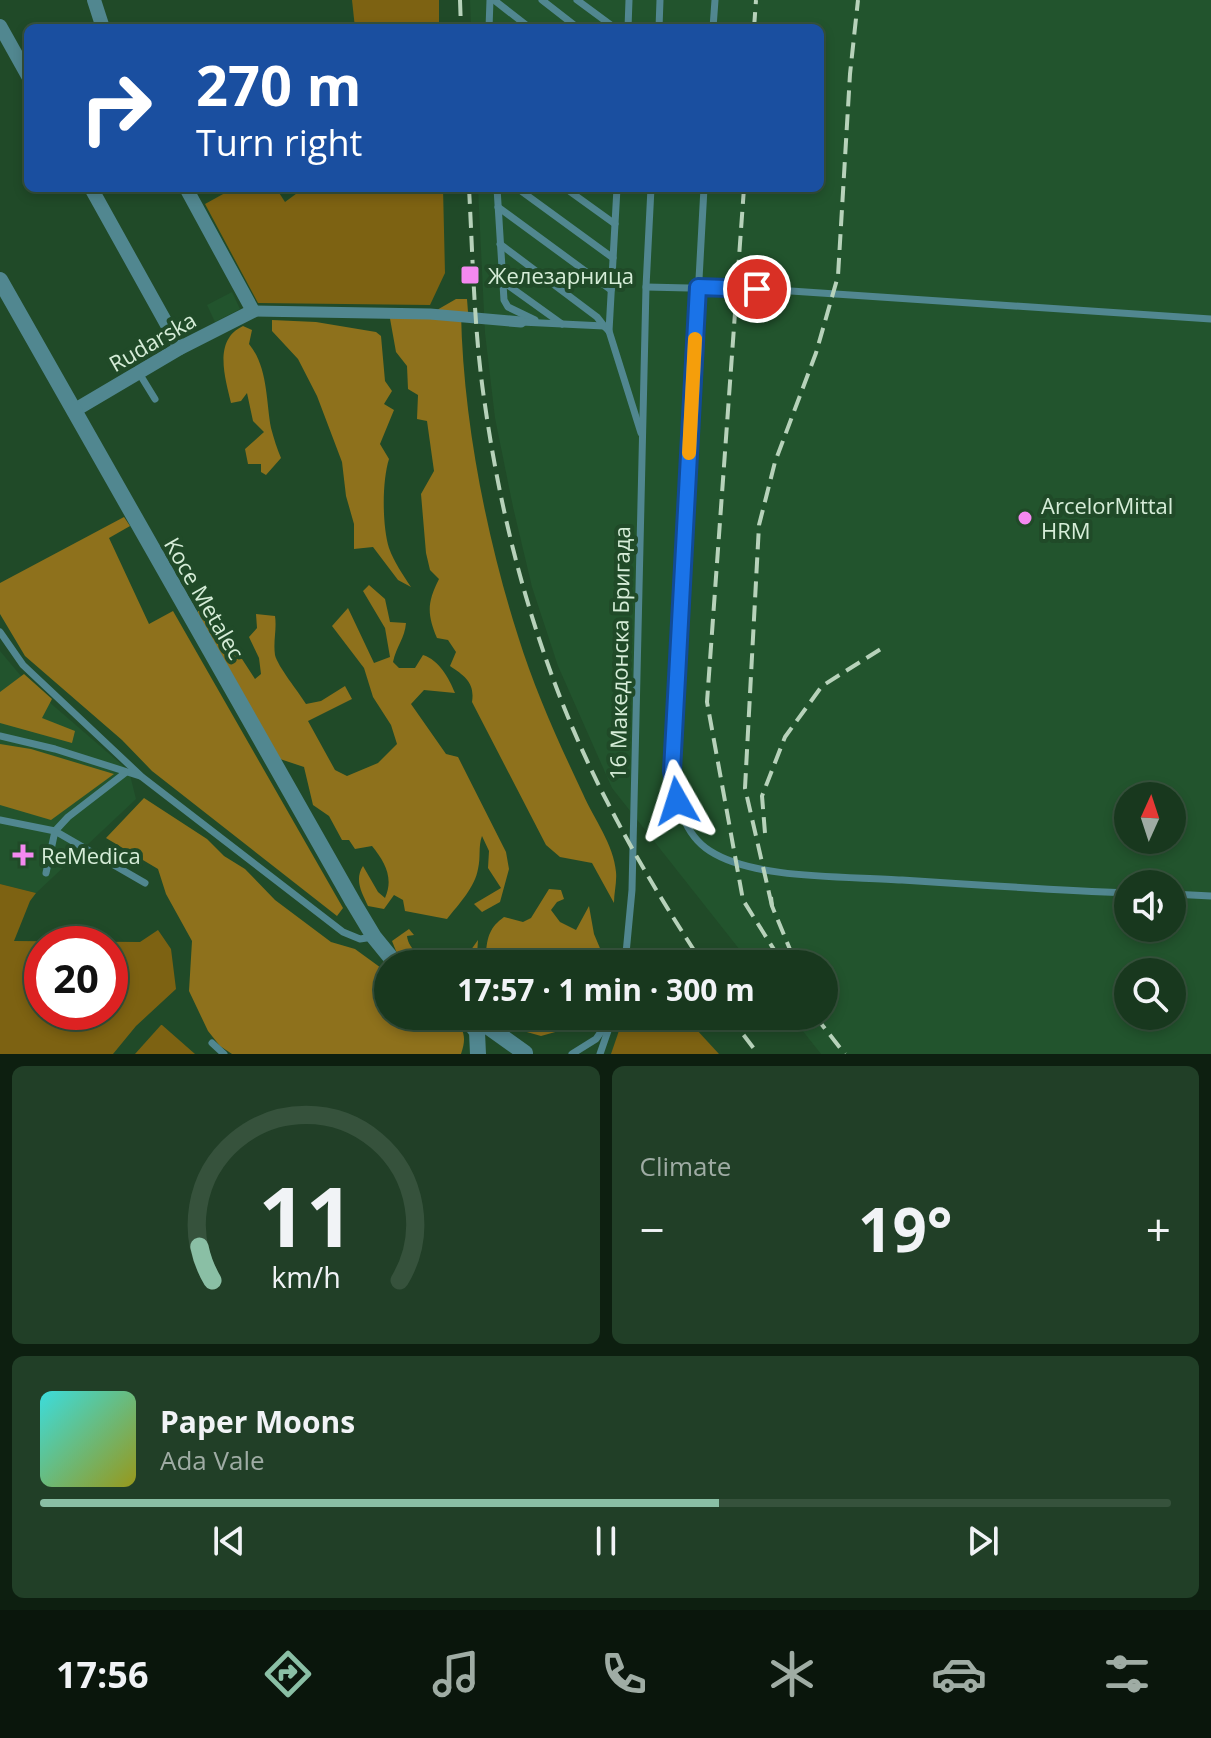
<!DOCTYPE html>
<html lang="en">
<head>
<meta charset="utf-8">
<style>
  body { margin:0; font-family:"Open Sans",sans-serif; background:#213f27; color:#f1f3f6; height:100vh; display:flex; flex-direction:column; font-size:30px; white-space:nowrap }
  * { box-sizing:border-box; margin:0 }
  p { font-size:26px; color:#9faca4 }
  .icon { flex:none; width:44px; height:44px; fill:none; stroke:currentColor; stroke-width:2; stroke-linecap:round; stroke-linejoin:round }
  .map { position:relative; height:1054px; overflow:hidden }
  .details { display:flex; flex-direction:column; gap:12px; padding:12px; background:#0d1f10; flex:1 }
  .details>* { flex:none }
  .banner { position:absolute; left:24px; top:24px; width:800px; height:168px; border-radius:12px; box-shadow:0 4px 12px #0003,0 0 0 2px #36523c; background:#1a4fa0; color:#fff; overflow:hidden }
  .needle { width:52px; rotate:3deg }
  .controls { position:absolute; left:1114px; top:782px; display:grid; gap:16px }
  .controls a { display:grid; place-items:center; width:72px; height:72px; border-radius:50%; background:#18381e; box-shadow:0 4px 12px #0003,0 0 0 2px #36523c; font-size:40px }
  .speed { position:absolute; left:24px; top:926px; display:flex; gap:16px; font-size:40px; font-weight:700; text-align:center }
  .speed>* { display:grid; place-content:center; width:104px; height:104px; border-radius:50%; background:#18381e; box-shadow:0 4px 12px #0003,0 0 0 2px #36523c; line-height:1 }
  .speed .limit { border:12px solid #d22; background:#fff; color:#111 }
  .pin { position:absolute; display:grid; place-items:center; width:68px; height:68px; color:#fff; margin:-34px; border:4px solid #fff; border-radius:50%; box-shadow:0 2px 8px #0007 }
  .me { position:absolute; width:88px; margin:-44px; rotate:354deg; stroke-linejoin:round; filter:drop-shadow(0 0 6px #0008) }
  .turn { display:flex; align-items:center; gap:28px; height:168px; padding:0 40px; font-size:36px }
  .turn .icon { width:104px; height:104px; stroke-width:2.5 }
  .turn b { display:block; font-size:56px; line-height:68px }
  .big { font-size:60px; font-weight:700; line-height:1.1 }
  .details .card { flex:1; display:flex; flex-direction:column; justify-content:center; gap:12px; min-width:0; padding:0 28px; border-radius:12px; background:#213f27 }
  .details .dial { align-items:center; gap:0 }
  .dial svg { height:208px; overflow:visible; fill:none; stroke:#36523c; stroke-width:7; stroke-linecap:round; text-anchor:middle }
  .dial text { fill:#f1f3f6; stroke:none }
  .song { display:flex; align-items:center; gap:24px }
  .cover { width:96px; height:96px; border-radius:12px; background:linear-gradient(135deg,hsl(180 70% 55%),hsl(60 70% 35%)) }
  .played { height:8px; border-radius:4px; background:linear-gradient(90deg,#8abfa5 60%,#36523c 60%) }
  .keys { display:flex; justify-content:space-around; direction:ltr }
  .heat { display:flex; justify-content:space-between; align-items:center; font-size:44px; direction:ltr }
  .details .tiles { flex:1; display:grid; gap:12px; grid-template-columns:1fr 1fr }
  .card:last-child { grid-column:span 2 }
  .trip { position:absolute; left:374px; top:950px; width:464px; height:80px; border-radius:40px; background:#18381e; box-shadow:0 4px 12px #0003,0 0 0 2px #36523c; font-weight:700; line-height:80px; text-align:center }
  .tabs { display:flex; height:128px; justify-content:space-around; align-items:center; background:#0a160c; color:#9faca4 }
  .tabs .icon { width:56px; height:56px }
  .tabs .on { color:#8abfa5 }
  .tabs b { font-size:36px; color:#f1f3f6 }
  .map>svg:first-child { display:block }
  .built { fill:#22542d; fill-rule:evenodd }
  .green { fill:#7d6212; fill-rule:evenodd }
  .forest { fill:#8e711c }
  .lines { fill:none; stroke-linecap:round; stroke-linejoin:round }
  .service { stroke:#518790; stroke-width:7 }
  .pedestrian { stroke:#518790; stroke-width:11 }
  .minor { stroke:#518790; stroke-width:14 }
  .tertiary { stroke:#518790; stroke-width:16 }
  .rail { stroke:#b7d2ba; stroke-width:4; stroke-dasharray:16 8; stroke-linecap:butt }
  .route-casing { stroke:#114b97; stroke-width:20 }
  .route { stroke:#1a73e8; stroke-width:14 }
  .slow { stroke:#f59e0b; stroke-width:14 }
  .poi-dot { fill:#f489f0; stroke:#204a28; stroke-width:3 }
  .labels { text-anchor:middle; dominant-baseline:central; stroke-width:8; stroke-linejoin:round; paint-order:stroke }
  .poi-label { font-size:22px; fill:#d6edd8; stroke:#204a28; text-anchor:start }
  .street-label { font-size:22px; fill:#d6edd8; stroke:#204a28 }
</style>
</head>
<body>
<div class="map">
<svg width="1211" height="1054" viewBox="0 0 1211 1054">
  <rect width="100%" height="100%" fill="#204a28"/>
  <g class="built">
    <path d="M 470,0 L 1211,0 L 1211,1054 L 821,1054 L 791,1016 L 824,1016 L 824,964 L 751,964 L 612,788 L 558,666 L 532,587 L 513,507 L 495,418 L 485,333 L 478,188 L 820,188 L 820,28 L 471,28 ZM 1128,796 L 1172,796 L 1172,840 L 1128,840 ZM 1128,884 L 1172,884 L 1172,928 L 1128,928 ZM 1128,972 L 1172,972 L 1172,1016 L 1128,1016 Z"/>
    <polygon points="232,292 240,309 215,322 207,305"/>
    <polygon points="0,651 26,682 129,771 136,799 36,893 0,884"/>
  </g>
  <g class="green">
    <polygon points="352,0 439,0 439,28 355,28"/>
    <polygon points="234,188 276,188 285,202 304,188 443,188 445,273 430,305 258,303 205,204"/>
    <path d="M 0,884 L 36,893 L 30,901 L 14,941 L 140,942 L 158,930 L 171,949 L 176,989 L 136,1026 L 113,1054 L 0,1054 ZM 42,944 L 110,944 L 110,1012 L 42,1012 Z"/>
    <polygon points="624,1016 684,1016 719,1054 611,1054"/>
    <polygon points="161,1025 162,1025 195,1054 135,1054"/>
  </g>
  <g class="forest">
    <path d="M 456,299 L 467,299 L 468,312 L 461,313 C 463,418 486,536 518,636 C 535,691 559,743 583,794 C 594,819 614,845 616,872 C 617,882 614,893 614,903 L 592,863 L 560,857 L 546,845 L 472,702 C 475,683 465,676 450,666 L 456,652 L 448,640 L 437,638 C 427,614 427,603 439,579 L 430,570 L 426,553 L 421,494 L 434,471 L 427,421 L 417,419 L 418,395 L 408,389 L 407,366 L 396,352 L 389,313 L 430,314 Z"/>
    <path d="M 272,320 L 316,322 L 376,332 L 381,336 L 385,381 L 392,391 L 384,404 L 394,410 L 380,444 L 389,459 C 382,481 382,525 389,548 C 394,562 403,575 411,587 L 398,580 L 373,547 L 354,549 L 354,524 L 346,496 L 342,462 L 317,396 L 298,359 L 272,331 Z"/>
    <path d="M 243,326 L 252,330 L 249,344 C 268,367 266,401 271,428 C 274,439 277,449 281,458 L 266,475 L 261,472 L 261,464 L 248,464 L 245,449 L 264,432 L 253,421 L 247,393 L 241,401 L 231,403 C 225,377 213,340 243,326 Z"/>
    <polygon points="124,517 130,526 109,538 149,624 173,611 343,908 337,916 152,771 122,740 25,656 0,614 0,583"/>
    <path d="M 369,585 L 385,599 L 390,622 L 406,623 C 405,638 396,647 393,662 L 399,668 L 415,668 L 423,655 C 439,660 449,678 455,693 L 424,690 L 411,704 L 446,754 L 458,757 L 506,852 L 509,869 L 500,902 L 482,912 L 474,904 L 501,888 L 488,868 L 489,851 L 482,836 C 478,847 481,857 478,869 C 475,887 459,904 447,919 L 405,911 L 403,900 L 394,895 L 384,909 L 368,906 C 362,893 354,880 363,866 L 378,892 L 385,898 C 394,878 385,862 372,846 L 355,849 L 349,840 L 342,840 L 329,816 L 313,805 L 304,767 L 280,759 L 199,623 L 198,611 L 218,616 L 221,623 L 215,626 L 216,635 L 231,642 L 255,679 L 261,674 L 259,658 L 249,637 L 257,628 L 256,614 L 275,616 C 277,629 273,641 275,655 C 278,667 298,691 306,704 L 321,701 L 345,686 L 352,699 L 308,721 L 335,770 L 347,776 L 378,763 L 397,744 L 391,725 L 373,697 L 364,668 L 332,626 L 348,608 L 374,663 L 390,657 L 385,628 L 363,591 Z"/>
    <polygon points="24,674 52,699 42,718 75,731 72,743 0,723 0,692"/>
    <polygon points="0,744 31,749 114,774 51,820 0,805"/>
    <path d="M 144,798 L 207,839 L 224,856 L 245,869 L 275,900 L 331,942 L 355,949 L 388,973 L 388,1016 L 453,1017 C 464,1029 467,1037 461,1054 L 232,1054 L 220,1046 L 208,1031 L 189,991 L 192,941 L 166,894 L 158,869 L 106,838 Z"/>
    <path d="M 549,889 L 561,890 L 564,899 L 557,902 L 551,910 L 560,922 L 576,930 L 589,906 L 594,934 L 602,953 L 602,964 L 405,964 L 396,951 L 392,941 L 409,929 L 414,935 L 407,936 C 409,951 422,956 434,961 L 461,953 L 468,954 L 478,940 L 477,955 L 486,954 C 487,937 490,927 504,917 L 523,922 L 531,918 Z"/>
    <polygon points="503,1016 592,1016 584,1024 541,1036 509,1027"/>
  </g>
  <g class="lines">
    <g class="service">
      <polyline points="494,0 530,28"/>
      <polyline points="542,0 578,28"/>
      <polyline points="577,0 615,28"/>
      <polyline points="489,28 490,0"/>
      <polyline points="628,28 629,0"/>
      <polyline points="659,28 660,0"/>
      <polyline points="713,28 715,0"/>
      <polyline points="497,188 504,300 508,307 535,320"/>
      <polyline points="517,188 613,258"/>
      <polyline points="565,188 615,224"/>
      <path d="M 704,188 L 672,771 C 676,800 683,834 710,851 C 755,880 848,876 902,880 C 977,885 1052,890 1128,893"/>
      <polyline points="498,207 611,290"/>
      <polyline points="500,244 597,317 604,326"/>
      <polyline points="502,281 562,324"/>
      <polyline points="646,287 776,290 1211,319"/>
      <polyline points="521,322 604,326 609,331 641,433"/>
      <polyline points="609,331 617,188"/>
      <polyline points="139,373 155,399"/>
      <polyline points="0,632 23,665 142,777 343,932 360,939 373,937"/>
      <polyline points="0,736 55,749 140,776"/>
      <polyline points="0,820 55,831 68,817 125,773"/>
      <polyline points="46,873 55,831 145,883"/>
      <polyline points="1172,894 1211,896"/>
      <polyline points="625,964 632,890 646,287 651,188"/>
      <polyline points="212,1043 224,1054"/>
      <polyline points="572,1054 596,1039 612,1016"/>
      <polyline points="600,1054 611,1022"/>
    </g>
    <polyline class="pedestrian" points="253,311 430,314 521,322"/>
    <g class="minor">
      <polyline points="94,0 103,28"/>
      <polyline points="0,26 28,76"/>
      <polyline points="91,188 180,348"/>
      <polyline points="75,410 180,348 253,311 186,188"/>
    </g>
    <g class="tertiary">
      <polyline points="0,280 353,902 374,937 396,964"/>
      <polyline points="465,1016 477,1032 478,1054"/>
      <polyline points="473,1016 525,1053"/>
    </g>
    <g class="rail">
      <polyline points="460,0 461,28"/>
      <polyline points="754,28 756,0"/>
      <path d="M 469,188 C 473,260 474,334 485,405 C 505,546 546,687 613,813 C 640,865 671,915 703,964"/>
      <polyline points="744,188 707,702 743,900 783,964"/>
      <polyline points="765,833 762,796 785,737 822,686 884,647"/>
      <polyline points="771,897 772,906 796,964"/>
      <polyline points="772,906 745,788 759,525 775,462 816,353 838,276 850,74 858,0"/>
      <polyline points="729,1016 758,1054"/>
      <polyline points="815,1016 845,1054"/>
    </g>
  </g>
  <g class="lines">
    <defs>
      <polyline id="route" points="677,801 672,771 698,287 757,289"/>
    </defs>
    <use href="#route" class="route-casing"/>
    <use href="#route" class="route"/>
    <polyline class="slow" points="689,453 695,339"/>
  </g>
  <g class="poi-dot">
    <rect x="460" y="265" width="20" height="20" rx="4"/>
    <circle cx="1025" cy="518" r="8"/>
    <path d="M19 843h8v8h8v8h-8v8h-8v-8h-8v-8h8z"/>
  </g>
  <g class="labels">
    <g class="poi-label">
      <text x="488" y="275">Железарница</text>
      <text x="1041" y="505">ArcelorMittal<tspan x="1041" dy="25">HRM</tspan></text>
      <text x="41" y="855">ReMedica</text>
    </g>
    <g class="street-label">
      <text transform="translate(152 341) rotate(-30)">Rudarska</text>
      <text transform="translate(205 598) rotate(60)">Koce Metalec</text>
      <text transform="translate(619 653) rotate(-89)">16 Македонска Бригада</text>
    </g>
  </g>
</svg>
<div class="controls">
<a><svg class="needle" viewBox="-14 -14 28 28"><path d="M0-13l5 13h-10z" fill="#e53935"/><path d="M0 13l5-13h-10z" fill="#9faca4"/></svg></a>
<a><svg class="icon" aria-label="sound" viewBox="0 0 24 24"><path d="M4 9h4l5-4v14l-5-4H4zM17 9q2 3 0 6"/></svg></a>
<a><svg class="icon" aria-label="search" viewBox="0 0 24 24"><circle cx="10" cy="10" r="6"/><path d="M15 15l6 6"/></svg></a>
</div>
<div class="speed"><div class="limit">20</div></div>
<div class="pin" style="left:757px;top:289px;background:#d93025"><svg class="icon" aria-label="arrive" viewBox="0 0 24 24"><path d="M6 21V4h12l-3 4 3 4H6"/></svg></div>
<svg class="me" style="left:677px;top:801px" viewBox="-20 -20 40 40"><path d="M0-17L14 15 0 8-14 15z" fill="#1a73e8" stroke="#fff" stroke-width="4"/></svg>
<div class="trip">17:57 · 1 min · 300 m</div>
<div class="banner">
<div class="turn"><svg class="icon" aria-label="right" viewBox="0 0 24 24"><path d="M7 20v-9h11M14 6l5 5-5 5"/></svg><div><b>270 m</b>Turn right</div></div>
</div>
</div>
<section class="details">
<div class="tiles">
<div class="card dial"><svg viewBox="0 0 100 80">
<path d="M14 69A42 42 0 1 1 86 69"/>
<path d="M14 69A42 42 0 0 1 9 56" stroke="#8abfa5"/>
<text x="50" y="56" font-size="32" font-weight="700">11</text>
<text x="50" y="72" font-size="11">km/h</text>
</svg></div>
<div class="card"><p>Climate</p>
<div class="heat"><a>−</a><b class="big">19°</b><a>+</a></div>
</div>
<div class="card">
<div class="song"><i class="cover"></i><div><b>Paper Moons</b><p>Ada Vale</p></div></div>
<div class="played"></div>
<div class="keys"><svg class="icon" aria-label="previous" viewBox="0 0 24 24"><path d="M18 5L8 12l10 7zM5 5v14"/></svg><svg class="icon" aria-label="pause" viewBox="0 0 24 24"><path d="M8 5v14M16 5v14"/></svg><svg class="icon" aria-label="next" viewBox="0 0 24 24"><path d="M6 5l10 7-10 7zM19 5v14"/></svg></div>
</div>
</div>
</section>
<nav class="tabs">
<b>17:56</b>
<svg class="icon on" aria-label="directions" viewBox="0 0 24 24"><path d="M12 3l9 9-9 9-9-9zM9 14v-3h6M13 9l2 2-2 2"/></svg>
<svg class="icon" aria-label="music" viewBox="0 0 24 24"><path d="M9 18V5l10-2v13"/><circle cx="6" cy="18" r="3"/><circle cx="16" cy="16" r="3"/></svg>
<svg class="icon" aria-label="phone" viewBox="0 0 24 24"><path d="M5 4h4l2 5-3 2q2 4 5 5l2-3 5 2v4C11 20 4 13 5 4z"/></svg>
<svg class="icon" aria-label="climate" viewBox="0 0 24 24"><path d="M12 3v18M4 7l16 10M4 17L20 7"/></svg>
<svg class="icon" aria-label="car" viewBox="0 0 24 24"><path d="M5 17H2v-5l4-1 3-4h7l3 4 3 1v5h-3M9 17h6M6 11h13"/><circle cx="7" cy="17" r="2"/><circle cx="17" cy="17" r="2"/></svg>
<svg class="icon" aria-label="filters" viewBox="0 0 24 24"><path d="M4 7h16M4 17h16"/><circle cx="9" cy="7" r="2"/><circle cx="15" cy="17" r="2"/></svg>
</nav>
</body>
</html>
